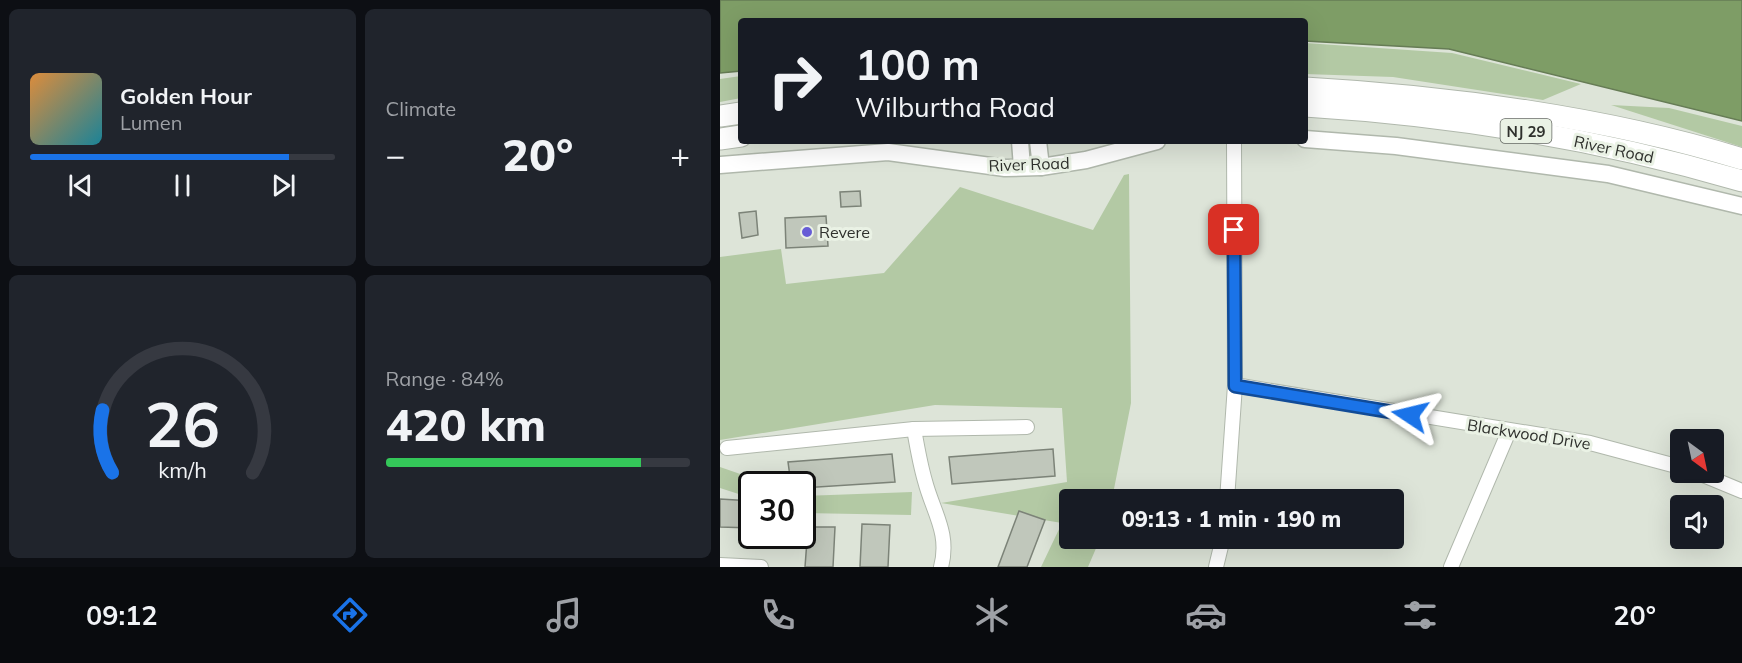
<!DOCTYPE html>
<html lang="en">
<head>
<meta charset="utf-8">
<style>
  body { margin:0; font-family:Mulish,sans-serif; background:#20242c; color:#f1f3f6; height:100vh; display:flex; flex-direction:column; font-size:22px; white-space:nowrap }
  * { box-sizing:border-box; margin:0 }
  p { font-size:20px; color:#9ea1a6 }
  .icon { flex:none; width:33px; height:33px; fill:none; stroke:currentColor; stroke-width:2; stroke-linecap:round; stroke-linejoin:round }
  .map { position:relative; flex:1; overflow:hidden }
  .drawer { display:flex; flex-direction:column; gap:9px; padding:9px; background:#0d0f14; width:720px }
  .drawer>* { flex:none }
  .banner { position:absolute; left:18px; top:18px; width:570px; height:126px; border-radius:6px; box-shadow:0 6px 24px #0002; background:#171b24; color:#f1f3f6; overflow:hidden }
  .needle { width:39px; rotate:147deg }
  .tools { position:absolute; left:950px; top:429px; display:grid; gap:12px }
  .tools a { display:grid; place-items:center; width:54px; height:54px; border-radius:6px; background:#171b24; box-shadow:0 6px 24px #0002; font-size:30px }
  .speed { position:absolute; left:18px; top:471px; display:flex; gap:12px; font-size:30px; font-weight:700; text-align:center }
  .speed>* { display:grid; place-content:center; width:78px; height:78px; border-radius:50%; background:#171b24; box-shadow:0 6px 24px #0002; line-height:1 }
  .speed .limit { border:3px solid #111; border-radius:9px; background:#fff; color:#111 }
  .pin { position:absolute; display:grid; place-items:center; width:51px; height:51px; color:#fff; margin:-26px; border-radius:12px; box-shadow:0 3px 9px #0006 }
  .me { position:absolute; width:66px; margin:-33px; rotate:280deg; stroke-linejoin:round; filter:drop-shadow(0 0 4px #0008) }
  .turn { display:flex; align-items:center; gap:21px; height:126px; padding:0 18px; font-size:27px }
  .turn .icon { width:78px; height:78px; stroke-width:2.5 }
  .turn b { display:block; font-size:42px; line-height:51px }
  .big { font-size:45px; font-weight:800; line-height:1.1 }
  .drawer .tile { flex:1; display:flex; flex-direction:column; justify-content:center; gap:9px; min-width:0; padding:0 21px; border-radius:9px; background:#20242c }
  .drawer .dial { align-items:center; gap:0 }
  .dial svg { height:156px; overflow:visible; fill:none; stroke:#363941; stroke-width:7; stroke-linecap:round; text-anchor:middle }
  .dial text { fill:#f1f3f6; stroke:none }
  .song { display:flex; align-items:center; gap:18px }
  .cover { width:72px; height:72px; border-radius:9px; background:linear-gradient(135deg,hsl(30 70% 55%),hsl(190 70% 35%)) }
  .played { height:6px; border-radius:3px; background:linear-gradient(90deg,#1a73e8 85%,#363941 85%) }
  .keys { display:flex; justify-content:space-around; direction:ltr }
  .heat { display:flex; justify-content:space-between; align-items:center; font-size:33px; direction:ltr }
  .charge { height:9px; border-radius:4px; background:linear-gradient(90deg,#34c759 84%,#363941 0) }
  .drawer .tiles { flex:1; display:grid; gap:9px; grid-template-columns:repeat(2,1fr) }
  .trip { position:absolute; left:339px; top:489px; width:345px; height:60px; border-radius:6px; background:#171b24; box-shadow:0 6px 24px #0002; font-weight:800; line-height:60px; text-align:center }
  .tab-bar { display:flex; height:96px; justify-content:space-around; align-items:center; background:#090b0e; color:#9ea1a6 }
  .tab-bar .icon { width:42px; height:42px }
  .tab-bar .current { color:#1a73e8 }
  .tab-bar b { font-size:27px; color:#f1f3f6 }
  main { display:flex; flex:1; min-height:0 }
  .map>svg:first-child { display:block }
  .green { fill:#b3c9a4 }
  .water { fill:#7e9d66; stroke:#667c55; stroke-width:1.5 }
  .building { fill:#c0c7bb; stroke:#7c8378; stroke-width:1.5 }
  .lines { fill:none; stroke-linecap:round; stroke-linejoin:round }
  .minor-casing { stroke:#b0b8ac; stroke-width:16 }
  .tertiary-casing { stroke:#b0b8ac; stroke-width:19 }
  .trunk-casing { stroke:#b0b8ac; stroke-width:23 }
  .minor { stroke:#fff; stroke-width:14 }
  .tertiary { stroke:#fff; stroke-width:16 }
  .trunk { stroke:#fff; stroke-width:21 }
  .route-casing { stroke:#114b97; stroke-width:15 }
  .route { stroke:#1a73e8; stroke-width:10 }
  .poi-dot { fill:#675dd6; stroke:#eaf2e5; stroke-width:2 }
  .labels { text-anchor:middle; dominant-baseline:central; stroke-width:6; stroke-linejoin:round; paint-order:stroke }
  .shield { fill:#eaf2e5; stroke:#666a64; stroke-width:1.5 }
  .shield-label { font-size:15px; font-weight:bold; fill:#2e302c }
  .street-label { font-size:16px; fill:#2e302c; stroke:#eaf2e5 }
  .poi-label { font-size:16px; fill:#2e302c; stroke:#eaf2e5; text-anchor:start }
</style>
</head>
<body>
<main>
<section class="drawer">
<div class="tiles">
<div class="tile">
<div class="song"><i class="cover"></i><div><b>Golden Hour</b><p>Lumen</p></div></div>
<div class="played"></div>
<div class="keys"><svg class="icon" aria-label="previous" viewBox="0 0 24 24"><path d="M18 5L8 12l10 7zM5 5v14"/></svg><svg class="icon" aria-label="pause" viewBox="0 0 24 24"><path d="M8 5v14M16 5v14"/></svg><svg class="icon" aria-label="next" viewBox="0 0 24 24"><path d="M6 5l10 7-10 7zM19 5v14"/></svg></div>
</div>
<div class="tile"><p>Climate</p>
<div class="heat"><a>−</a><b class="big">20°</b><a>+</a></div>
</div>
<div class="tile dial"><svg viewBox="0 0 100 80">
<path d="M14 69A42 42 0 1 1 86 69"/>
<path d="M14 69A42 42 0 0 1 9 37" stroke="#1a73e8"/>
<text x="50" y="56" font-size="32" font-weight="700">26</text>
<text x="50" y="72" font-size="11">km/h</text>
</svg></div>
<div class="tile"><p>Range · 84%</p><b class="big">420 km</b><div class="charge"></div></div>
</div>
</section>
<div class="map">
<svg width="1022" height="567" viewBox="0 0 1022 567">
  <rect width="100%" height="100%" fill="#dde4d8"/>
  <g class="green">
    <polygon points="585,43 732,53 861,84 823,100 673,77 585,74"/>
    <polygon points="21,76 21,98 0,102 0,79"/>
    <polygon points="891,105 949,108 1022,126 1022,147"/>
    <polygon points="409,174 411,403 392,499 350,500 350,538 380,539 368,567 321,567 342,523 221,503 347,482 342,408 215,405 0,440 0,257 61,249 66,284 164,273 240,187 373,230 404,175"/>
    <polygon points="0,467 49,484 32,484 31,498 0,488"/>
    <polygon points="192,492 191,515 83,513 83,496"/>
  </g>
  <polygon class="water" points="0,0 1022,0 1022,121 729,49 585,41 585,21 21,21 21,71 0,73"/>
  <g class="building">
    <polygon points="140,191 141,206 121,207 120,192"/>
    <polygon points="36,211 38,235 22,238 19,213"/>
    <polygon points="106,216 108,246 66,248 65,218"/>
    <polygon points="333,449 335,476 232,484 229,457"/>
    <polygon points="172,454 175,482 82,488 82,484 71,484 68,462"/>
    <polygon points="0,499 32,501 32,528 0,527"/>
    <polygon points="299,511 325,520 307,567 278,567"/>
    <polygon points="142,524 170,525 168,567 140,567"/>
    <polygon points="88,527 115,527 113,567 85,567"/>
  </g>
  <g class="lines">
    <defs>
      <g id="minor">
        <polyline points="515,385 870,443 960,467"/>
        <path d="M 194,429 C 197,446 200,464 205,481 C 213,512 230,533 221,567"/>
        <polyline points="7,448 194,429 307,427"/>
        <polyline points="976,472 1022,491"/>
        <polyline points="507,500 515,385 514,141"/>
        <polyline points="0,565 41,567"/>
        <polyline points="496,567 503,538"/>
        <polyline points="731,567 789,431"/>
      </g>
      <g id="tertiary">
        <polyline points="585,139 676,146 888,174 1022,206"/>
        <polyline points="300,141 302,167"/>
        <polyline points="318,141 321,167"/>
        <polyline points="0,165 168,152 285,168 321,167 366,160 437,141"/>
      </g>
      <g id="trunk">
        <path d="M 585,88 C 726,96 887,117 1022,159"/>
        <path d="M 585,106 C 733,115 880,139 1022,181"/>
        <polyline points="0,116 21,113"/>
        <polyline points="0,139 21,136"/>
      </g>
    </defs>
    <use href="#minor" class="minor-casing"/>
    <use href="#tertiary" class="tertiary-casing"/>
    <use href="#trunk" class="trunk-casing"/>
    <use href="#minor" class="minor"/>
    <use href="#tertiary" class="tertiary"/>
    <use href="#trunk" class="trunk"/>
  </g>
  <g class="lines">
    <defs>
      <polyline id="route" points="514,230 515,386 690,415"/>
    </defs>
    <use href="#route" class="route-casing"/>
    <use href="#route" class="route"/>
  </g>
  <circle class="poi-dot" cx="87" cy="232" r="6"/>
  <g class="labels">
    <rect class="shield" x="780.5" y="119" width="51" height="24" rx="4.5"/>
    <g class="shield-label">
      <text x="806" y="131">NJ 29</text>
    </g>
    <g class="street-label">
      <text transform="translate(894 149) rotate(12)">River Road</text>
      <text transform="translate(309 164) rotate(-2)">River Road</text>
      <text transform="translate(809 434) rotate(9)">Blackwood Drive</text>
    </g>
    <g class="poi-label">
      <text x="99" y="232">Revere</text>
    </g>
  </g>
</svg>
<div class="tools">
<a><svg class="needle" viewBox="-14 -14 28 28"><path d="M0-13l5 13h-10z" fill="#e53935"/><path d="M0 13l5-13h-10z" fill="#9ea1a6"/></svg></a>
<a><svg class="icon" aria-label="sound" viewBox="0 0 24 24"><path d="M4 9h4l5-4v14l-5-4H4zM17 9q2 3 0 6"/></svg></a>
</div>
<div class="speed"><div class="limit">30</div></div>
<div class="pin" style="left:514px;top:230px;background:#d93025"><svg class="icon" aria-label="arrive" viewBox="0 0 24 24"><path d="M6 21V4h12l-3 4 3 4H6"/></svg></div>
<svg class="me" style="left:690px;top:415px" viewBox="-20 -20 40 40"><path d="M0-17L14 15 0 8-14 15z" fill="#1a73e8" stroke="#fff" stroke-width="4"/></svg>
<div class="trip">09:13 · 1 min · 190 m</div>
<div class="banner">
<div class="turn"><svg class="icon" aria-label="right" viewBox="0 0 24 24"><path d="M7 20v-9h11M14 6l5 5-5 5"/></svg><div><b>100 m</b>Wilburtha Road</div></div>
</div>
</div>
</main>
<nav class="tab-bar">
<b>09:12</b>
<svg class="icon current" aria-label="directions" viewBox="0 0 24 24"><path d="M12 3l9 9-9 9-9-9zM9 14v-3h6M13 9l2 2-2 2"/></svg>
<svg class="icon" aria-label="music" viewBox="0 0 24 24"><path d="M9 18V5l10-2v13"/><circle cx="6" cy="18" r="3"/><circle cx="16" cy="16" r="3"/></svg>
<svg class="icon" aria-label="phone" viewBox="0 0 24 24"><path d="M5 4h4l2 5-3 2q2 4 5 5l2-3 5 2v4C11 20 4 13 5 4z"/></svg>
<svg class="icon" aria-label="climate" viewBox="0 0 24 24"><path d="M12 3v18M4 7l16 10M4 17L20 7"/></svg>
<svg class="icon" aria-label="car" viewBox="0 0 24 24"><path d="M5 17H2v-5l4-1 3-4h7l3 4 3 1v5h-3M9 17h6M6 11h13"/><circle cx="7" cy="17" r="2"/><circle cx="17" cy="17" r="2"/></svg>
<svg class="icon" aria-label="filters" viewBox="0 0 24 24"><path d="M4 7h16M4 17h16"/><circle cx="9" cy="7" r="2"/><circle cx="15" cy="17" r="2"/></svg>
<b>20°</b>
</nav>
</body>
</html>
